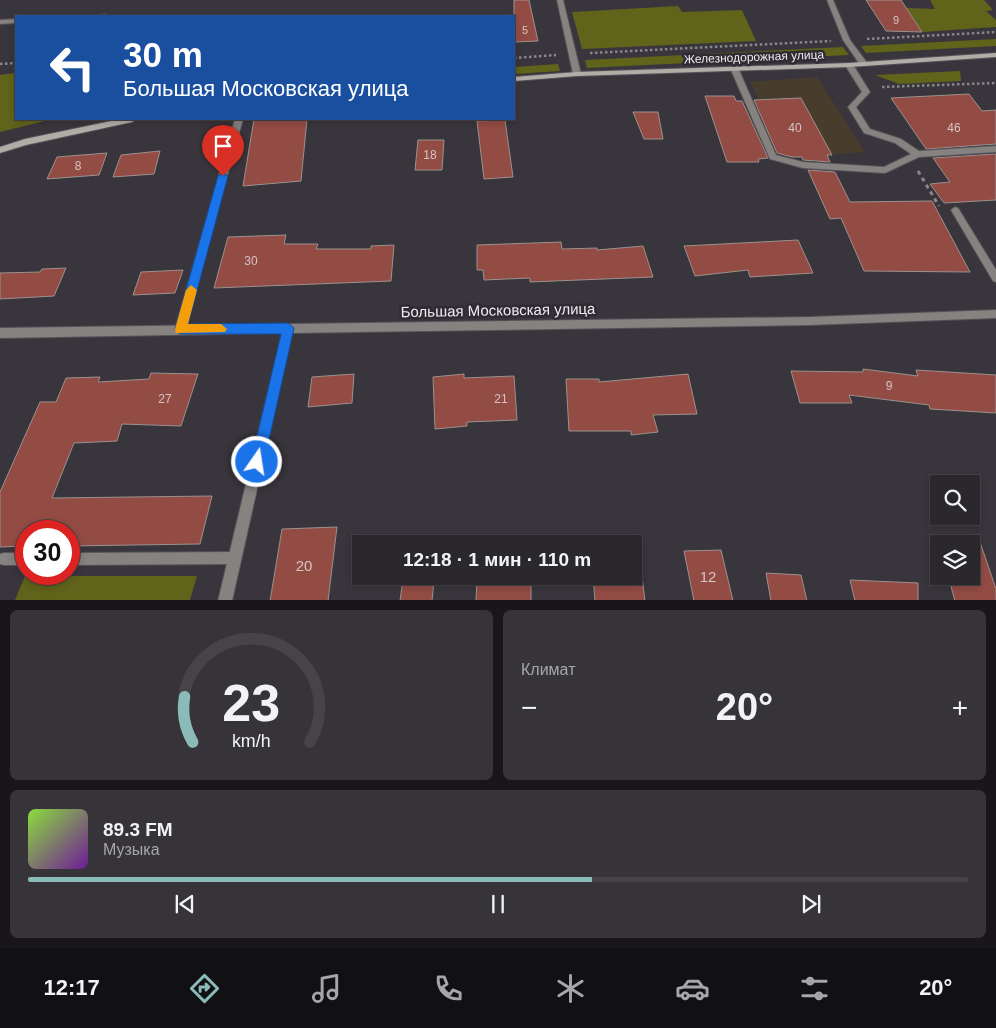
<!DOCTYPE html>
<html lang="ru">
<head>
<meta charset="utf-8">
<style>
  body { margin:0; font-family:Arial,sans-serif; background:#373439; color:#f1f3f6; height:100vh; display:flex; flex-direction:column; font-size:19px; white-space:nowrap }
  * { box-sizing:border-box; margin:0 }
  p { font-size:16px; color:#a6a6aa }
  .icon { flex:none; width:28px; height:28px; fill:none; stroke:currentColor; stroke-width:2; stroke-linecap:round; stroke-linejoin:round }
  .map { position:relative; height:600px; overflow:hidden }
  .details { display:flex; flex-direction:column; gap:10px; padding:10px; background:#181619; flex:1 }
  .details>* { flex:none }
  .top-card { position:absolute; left:15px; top:15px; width:500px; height:105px; border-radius:0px; box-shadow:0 2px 8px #0003,0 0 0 1px #474449; background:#1a4fa0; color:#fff; overflow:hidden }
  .fabs { position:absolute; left:930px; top:475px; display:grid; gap:10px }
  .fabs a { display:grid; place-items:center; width:50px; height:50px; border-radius:0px; background:#2b282d; box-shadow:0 2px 8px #0003,0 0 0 1px #474449; font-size:25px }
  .speed { position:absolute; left:15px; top:520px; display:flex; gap:10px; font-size:25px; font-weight:700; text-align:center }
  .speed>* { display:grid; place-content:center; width:65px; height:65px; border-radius:50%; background:#2b282d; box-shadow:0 2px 8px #0003,0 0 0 1px #474449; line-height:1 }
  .speed .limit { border:8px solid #d22; background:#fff; color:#111 }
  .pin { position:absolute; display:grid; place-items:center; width:42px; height:42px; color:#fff; margin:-51px -21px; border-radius:50% 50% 50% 0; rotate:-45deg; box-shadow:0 0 5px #0007 }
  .pin .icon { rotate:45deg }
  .me { position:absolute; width:55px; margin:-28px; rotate:13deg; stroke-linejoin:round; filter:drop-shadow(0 0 4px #0008) }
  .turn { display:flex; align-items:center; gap:18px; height:105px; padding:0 25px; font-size:22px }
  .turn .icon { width:65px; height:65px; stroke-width:2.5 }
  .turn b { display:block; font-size:35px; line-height:42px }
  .big { font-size:38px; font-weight:700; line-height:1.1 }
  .details .widget { flex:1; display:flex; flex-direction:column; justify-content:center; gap:8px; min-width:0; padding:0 18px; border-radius:8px; background:#373439 }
  .details .dial { align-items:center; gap:0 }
  .dial svg { height:130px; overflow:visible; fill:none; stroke:#474449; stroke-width:7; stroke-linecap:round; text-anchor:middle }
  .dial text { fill:#f1f3f6; stroke:none }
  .song { display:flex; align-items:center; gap:15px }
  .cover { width:60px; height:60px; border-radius:8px; background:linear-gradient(135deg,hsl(90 70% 55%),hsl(280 70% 35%)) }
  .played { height:5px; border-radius:2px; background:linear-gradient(90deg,#8bbbb9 60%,#474449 60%) }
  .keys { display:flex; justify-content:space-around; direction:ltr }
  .heat { display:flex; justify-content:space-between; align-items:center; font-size:28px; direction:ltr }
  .details .tiles { flex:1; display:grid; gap:10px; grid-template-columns:1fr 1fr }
  .widget:last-child { grid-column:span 2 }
  .trip { position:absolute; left:352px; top:535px; width:290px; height:50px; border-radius:0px; background:#2b282d; box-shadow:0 2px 8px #0003,0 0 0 1px #474449; font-weight:700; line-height:50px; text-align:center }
  .menu { display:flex; height:80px; justify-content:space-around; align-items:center; background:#111012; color:#a6a6aa }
  .menu .icon { width:35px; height:35px }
  .menu .selected { color:#8bbbb9 }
  .menu b { font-size:22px; color:#f1f3f6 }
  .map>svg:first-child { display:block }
  .industrial { fill:#483c2d }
  .green { fill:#60631a }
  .building { fill:#924c44; stroke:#9c918f }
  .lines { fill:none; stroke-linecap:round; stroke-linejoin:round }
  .lane-casing { stroke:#565259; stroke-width:2 }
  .street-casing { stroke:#565259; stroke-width:2 }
  .secondary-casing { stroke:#565259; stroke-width:2 }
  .path-far1 { stroke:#8a868c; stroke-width:2.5; stroke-dasharray:2.5 2.5; stroke-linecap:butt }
  .path { stroke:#8a868c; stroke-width:3; stroke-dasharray:4 4; stroke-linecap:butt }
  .lane { fill:#86827f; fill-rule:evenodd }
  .street { fill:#86827f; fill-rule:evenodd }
  .secondary { fill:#b2aca7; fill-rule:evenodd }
  .route { fill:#1a73e8; stroke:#114b97 }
  .slow { fill:#f59e0b }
  .labels { text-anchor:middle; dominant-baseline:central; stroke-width:5; stroke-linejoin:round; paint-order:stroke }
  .far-number-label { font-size:11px; fill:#d7c3c5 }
  .far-street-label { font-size:12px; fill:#eeebf0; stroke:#2f2b32 }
  .number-label { font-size:12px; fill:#d7c3c5 }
  .street-label { font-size:15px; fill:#eeebf0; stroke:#2f2b32 }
  .near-number-label { font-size:15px; fill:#d7c3c5 }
</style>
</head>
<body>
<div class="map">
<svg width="996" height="601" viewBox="0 0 996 601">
  <rect width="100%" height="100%" fill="#39353c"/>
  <polygon class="industrial" points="817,77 865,152 787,157 750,82"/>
  <g class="green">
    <polygon points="930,0 984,0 993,10 986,11 996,20 996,27 922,32 906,8 935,9"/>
    <polygon points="678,6 682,12 742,10 756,41 582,49 572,12"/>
    <polygon points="996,39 996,46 866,53 861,46"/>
    <polygon points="843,47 849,55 587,68 585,60"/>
    <polygon points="558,64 560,71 514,74 514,67"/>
    <polygon points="960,71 961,81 899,84 875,75"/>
    <polygon points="16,73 16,119 53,119 0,132 0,75"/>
    <polygon points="25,576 197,576 190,600 15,600"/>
  </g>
  <g class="building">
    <polygon points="514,0 529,0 538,41 514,42"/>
    <polygon points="866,0 901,0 922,32 886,31"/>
    <polygon points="969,94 982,111 996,110 996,144 926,149 891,98"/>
    <polygon points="705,96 734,96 736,101 742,101 768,158 758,159 759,162 727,162"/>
    <polygon points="801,98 832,155 827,155 830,162 803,160 802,157 792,157 777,153 754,100"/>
    <polygon points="633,112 658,112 663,139 644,139"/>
    <polygon points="254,119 307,119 301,181 243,186"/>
    <polygon points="505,120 513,177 484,179 477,121"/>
    <polygon points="418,140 444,140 442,170 415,170"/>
    <polygon points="160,151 154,174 113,177 121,155"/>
    <polygon points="107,153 99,175 47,179 57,157"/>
    <polygon points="996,154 996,200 944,203 930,184 950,182 933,158"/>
    <polygon points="808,170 835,172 850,202 932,201 970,272 864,271 841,218 830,219"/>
    <polygon points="286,235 284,244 318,244 316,249 371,249 371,246 394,245 391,281 214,288 228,237"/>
    <polygon points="798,240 813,273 750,277 748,270 695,276 684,246"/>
    <polygon points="561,242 562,249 597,248 597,250 643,246 653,277 530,282 530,278 484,280 483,270 477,270 477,245"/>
    <polygon points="66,268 54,296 0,299 0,273 40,272 42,269"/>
    <polygon points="183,270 175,293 133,295 141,272"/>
    <polygon points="863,369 918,376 916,370 996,375 996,413 930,409 929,405 849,395 852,403 800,403 791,371 863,372"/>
    <polygon points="151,373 198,374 181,426 122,424 117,441 74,443 52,498 212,496 200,544 69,546 69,531 26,531 26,546 0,547 0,492 40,402 56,402 66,378 100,377 98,382 149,379"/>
    <polygon points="354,374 352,403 308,407 312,377"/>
    <polygon points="464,374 464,378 514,376 517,420 467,422 467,426 435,429 433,377"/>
    <polygon points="688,374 697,414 653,415 658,432 631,435 631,431 569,431 566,379 599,379 599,382"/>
    <polygon points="337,527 328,601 270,601 282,529"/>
    <polygon points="936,538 980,542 996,589 996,601 955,601 948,576 971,576 971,544 939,544 939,547"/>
    <polygon points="721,550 733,601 694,601 684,551"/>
    <polygon points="766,573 801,575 807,601 771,601"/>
    <polygon points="477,576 531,576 531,601 476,601"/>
    <polygon points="593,576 642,576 645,601 595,601"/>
    <polygon points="403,579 434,581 432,601 400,601"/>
    <polygon points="850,580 918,583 918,601 855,601"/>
  </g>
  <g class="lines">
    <defs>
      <g id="lane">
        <polygon points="557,0 563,0 581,74 580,76 577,76 573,74"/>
        <polygon points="827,0 833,0 850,40 868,64 867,66 861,66 843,40"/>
        <polygon points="105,14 108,16 100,16 101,15"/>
        <polygon points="16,19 16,23 0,24 0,20"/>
        <polygon points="846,63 852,63 870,92 856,107 870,129 901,139 919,151 996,146 996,152 919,157 885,173 803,168 770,159 731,70 732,68 735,68 739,70 776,155 803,162 884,167 911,154 895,143 864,133 848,107 862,92 845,65"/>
        <polygon points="235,119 243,119 185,329 184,332 180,334 176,332 175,329"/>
        <polygon points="955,207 958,208 996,270 996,282 993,281 951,210"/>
        <polygon points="235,552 240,553 241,558 240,563 235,564 69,565 69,553"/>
        <polygon points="4,553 26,553 26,565 4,565 0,564 0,554"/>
      </g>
      <polygon id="street" points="996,310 996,318 810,325 292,333 232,601 218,601 282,333 0,338 0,328 810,317"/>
      <g id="secondary">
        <polygon points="996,53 996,57 849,67 577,76 514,81 514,77 577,72 849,63"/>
        <polygon points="121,119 136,119 132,122 26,145 0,153 0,147 25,139"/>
      </g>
    </defs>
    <use href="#lane" class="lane-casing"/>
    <use href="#street" class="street-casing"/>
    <use href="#secondary" class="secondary-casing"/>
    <g class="path-far1">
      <polyline points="867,39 996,32"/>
      <polyline points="590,53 831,41"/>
      <polyline points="514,58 556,55"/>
      <polyline points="0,64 16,63"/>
      <polyline points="882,87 996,83"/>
    </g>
    <polyline class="path" points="918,171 939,206"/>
    <use href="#lane" class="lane"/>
    <use href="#street" class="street"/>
    <use href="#secondary" class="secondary"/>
  </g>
  <polygon class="route" points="223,173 228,176 188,324 288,323 294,328 264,462 262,467 257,469 252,467 251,462 281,334 180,334 175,329 218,176"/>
  <polygon class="slow" points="191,285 197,290 188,324 221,324 227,329 225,332 176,333 175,329 186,290"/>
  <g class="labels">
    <g class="far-number-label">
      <text x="896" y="20">9</text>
      <text x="525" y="30">5</text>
    </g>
    <g class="far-street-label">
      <text transform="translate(754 57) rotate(-2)">Железнодорожная улица</text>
    </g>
    <g class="number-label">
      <text x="795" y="128">40</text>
      <text x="954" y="128">46</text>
      <text x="430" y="155">18</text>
      <text x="78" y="166">8</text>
      <text x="251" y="261">30</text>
      <text x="889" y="386">9</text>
      <text x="165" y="399">27</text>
      <text x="501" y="399">21</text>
    </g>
    <g class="street-label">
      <text transform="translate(498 310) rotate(-1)">Большая Московская улица</text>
    </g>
    <g class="near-number-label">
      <text x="304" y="565">20</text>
      <text x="708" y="576">12</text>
    </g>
  </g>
</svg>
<div class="fabs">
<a><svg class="icon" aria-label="search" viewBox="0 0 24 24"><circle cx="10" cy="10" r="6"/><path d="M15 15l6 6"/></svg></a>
<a><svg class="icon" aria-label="layers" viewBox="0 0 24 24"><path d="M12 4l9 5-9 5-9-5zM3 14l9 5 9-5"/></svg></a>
</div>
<div class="speed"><div class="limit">30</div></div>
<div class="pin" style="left:223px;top:176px;background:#d93025"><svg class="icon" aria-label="arrive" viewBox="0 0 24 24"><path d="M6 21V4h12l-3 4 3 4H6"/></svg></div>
<svg class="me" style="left:257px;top:462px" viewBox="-20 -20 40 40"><circle r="17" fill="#1a73e8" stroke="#fff" stroke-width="3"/><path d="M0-11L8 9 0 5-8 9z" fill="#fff"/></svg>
<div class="trip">12:18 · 1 мин · 110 m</div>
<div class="top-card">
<div class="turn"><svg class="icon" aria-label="left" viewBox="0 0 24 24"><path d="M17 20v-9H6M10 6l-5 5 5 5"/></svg><div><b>30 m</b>Большая Московская улица</div></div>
</div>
</div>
<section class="details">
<div class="tiles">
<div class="widget dial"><svg viewBox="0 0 100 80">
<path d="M14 69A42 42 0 1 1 86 69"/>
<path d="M14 69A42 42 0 0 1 9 41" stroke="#8bbbb9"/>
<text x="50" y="56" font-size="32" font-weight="700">23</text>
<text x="50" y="72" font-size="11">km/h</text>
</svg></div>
<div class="widget"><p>Климат</p>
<div class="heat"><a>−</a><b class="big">20°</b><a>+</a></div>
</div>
<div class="widget">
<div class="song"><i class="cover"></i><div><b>89.3 FM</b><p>Музыка</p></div></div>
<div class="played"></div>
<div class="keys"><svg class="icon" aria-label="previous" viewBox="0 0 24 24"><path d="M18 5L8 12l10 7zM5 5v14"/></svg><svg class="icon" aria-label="pause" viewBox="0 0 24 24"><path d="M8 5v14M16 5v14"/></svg><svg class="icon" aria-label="next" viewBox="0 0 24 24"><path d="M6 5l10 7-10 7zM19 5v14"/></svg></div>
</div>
</div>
</section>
<nav class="menu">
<b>12:17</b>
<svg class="icon selected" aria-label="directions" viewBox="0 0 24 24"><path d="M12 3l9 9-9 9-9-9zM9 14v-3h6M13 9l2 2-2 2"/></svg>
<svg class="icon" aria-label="music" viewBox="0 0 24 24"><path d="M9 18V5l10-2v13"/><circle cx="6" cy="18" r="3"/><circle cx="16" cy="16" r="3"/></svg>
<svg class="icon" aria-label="phone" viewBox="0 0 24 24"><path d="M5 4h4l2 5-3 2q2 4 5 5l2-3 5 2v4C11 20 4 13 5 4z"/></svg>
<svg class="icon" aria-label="climate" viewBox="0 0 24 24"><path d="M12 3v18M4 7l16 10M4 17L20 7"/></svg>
<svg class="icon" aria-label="car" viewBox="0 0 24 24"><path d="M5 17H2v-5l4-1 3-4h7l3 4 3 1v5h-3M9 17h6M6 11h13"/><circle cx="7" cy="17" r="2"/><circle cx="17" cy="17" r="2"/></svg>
<svg class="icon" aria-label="filters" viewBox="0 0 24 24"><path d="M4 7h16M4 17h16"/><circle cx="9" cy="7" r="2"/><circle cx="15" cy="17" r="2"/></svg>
<b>20°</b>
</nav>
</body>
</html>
